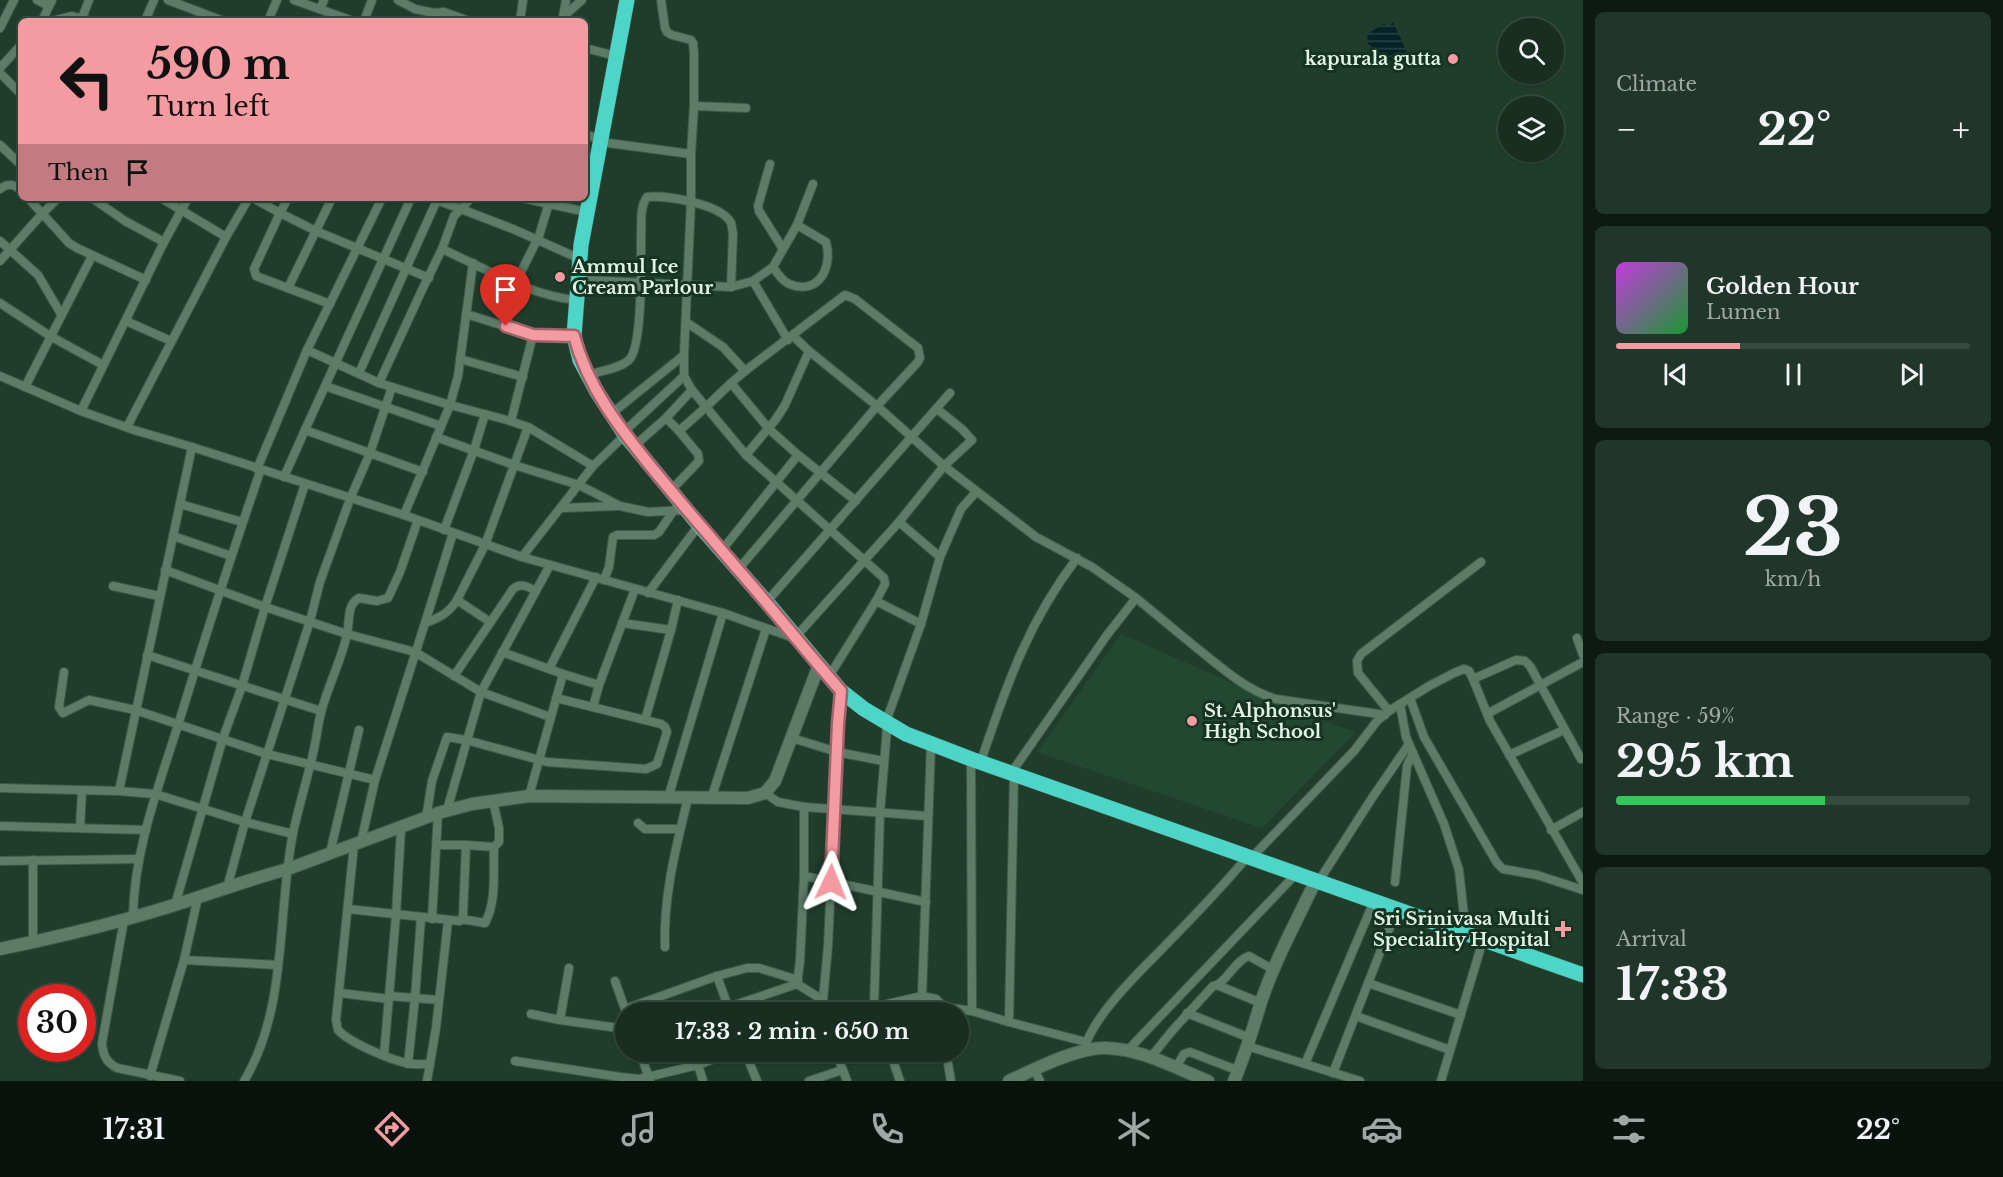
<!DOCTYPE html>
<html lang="en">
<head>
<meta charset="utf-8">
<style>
  body { margin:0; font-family:"Libre Baskerville",serif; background:#21362a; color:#f1f3f6; height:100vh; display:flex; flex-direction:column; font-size:22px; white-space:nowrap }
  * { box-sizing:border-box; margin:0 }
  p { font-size:20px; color:#9fa8a5 }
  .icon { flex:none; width:33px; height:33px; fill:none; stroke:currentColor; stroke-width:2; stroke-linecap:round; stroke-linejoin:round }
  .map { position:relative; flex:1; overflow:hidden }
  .sheet { display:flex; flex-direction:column; gap:12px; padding:12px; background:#0d1912; width:420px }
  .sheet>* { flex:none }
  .banner { position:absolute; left:18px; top:18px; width:570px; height:183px; border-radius:9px; box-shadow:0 2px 4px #0004,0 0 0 2px #364a3f; background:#f49aa1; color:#111; overflow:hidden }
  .tools { position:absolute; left:1498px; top:18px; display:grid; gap:12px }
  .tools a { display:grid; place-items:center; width:66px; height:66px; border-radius:50%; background:#182e21; box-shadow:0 2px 4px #0004,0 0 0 2px #364a3f; font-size:30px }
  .speed { position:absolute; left:18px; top:984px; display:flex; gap:12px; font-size:30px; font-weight:700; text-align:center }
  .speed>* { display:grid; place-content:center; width:78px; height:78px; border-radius:50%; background:#182e21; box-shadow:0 2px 4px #0004,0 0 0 2px #364a3f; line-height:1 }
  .speed .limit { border:9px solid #d22; background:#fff; color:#111 }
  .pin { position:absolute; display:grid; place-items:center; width:51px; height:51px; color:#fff; margin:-62px -26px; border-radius:50% 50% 50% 0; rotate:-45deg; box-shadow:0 0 6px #0007 }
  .pin .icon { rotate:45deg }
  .me { position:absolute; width:66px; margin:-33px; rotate:2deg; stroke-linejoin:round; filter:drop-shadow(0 0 4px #0008) }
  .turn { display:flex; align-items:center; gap:21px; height:126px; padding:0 30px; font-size:27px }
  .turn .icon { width:78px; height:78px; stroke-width:2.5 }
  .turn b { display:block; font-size:42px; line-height:51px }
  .then { display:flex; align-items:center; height:57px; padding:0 30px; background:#0003; gap:12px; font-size:22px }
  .big { font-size:45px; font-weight:800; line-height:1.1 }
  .sheet .card { flex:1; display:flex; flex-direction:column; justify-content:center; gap:9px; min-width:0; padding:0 21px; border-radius:9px; background:#21362a }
  .sheet .dial { align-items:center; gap:0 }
  .dial b { font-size:78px; line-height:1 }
  .song { display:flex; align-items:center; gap:18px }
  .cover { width:72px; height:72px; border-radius:9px; background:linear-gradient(135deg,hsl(290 70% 55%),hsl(130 70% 35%)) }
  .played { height:6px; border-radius:3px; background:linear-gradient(90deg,#f49aa1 35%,#364a3f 35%) }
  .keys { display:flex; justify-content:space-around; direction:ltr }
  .heat { display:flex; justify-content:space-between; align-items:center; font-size:33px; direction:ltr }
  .charge { height:9px; border-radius:4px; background:linear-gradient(90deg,#34c759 59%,#364a3f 0) }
  .trip { position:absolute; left:615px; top:1002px; width:354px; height:60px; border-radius:30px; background:#182e21; box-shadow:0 2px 4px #0004,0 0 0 2px #364a3f; font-weight:800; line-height:60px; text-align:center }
  .tabs { display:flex; height:96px; justify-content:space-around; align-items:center; background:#0a120d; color:#9fa8a5 }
  .tabs .icon { width:42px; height:42px }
  .tabs .selected { color:#f49aa1 }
  .tabs b { font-size:27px; color:#f1f3f6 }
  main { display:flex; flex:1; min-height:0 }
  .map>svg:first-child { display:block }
  .built { fill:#234832 }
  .water { fill:url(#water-rules) }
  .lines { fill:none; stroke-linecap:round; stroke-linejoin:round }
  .street-casing { stroke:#3f594b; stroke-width:10 }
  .secondary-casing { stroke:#3f594b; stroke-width:14 }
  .highway-casing { stroke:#3f594b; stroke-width:16 }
  .street { stroke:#5d7c68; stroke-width:8 }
  .secondary { stroke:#5d7c68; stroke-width:12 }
  .highway { stroke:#4dd6c7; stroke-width:15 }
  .route-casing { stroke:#9f6469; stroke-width:15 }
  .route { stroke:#f49aa1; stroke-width:10 }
  .poi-dot { fill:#f49aa1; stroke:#163322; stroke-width:2 }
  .labels { text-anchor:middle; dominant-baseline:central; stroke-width:6; stroke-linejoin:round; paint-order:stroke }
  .poi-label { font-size:18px; font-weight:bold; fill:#e0f1e6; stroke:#163322; text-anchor:end }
</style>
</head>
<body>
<main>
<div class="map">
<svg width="1583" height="1081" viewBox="0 0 1583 1081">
  <defs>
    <pattern id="water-rules" width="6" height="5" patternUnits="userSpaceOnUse" patternTransform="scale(1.5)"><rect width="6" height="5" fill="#052227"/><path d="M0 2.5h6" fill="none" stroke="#294346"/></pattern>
  </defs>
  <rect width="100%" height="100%" fill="#203d2c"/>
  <polygon class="built" points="1121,634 1295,711 1356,732 1262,828 1037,752"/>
  <polygon class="water" points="1393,22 1409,57 1393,62 1368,44 1367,34 1384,24 1389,27"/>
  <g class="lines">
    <defs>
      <g id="street">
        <polyline points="37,0 49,6"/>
        <polyline points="168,0 223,21"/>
        <polyline points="294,0 353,21"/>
        <polyline points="398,0 415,9 434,13 444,12 469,21"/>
        <polyline points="320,9 324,0"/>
        <polyline points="564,16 582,0"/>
        <polyline points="563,17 566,0"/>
        <polyline points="82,18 89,0"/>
        <polyline points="42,21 52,0"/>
        <polyline points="52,21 72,16 91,21"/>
        <polyline points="145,21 154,0"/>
        <polyline points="268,21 277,0"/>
        <polyline points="364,21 372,0"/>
        <polyline points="520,21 523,0"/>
        <polyline points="0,28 14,0"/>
        <polyline points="585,48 616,56"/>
        <polyline points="0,68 21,45"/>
        <polyline points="0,73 21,94"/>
        <polyline points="694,106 746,108"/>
        <polyline points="585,134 601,140"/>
        <polyline points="608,143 691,154"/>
        <polyline points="0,145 19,163"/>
        <polyline points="770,164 758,206 759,211 783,249"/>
        <path d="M 0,189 C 8,183 14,183 21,191"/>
        <polyline points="28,198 69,243 77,248 146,280"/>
        <polyline points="92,198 125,221 164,242"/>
        <polyline points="161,198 226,237"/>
        <polyline points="253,198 280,213 254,269 256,276 330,304"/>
        <polyline points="288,198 280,213 316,231 429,278"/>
        <polyline points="431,198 461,209 471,198"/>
        <polyline points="522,198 587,212"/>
        <polyline points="0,241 38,275 61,314"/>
        <path d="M 442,249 C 484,268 531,296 576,300"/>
        <polyline points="0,261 42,214 58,198"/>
        <polyline points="473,263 458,376 450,405 507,420 528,427"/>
        <path d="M 773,267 C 777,273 782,281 789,284 C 819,296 833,267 826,242 L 797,225"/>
        <polyline points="585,280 731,287 753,281 773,267 797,225 813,184"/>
        <polyline points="753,281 788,340"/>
        <polyline points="288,288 332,198"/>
        <polyline points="0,303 50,336 103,365"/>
        <polyline points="466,314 533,335 574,336"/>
        <polyline points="126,321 171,341"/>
        <polyline points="686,322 723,347 745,371 731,383"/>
        <polyline points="506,326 516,282 539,236 549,203"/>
        <polyline points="793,336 809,351"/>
        <polyline points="307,350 379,383 450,405 404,515"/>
        <polyline points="460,359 523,377"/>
        <polyline points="359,373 437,200"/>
        <path d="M 595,373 C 605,370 620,368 629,360 C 643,346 641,260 641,237 C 642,224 639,208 647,197 C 666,195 722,204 731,223 C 732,225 732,231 733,233 L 731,287"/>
        <polyline points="0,376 81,411 134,430 192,447 404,515 522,557 723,613 794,638"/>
        <polyline points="379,383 422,290 442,249 454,216 461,209 513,229 580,259"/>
        <polyline points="325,386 441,426"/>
        <polyline points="25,387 92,256"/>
        <polyline points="616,410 684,355"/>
        <polyline points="81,411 164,242 188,198"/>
        <polyline points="666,418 679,431"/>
        <polyline points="511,421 533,335"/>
        <polyline points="127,427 226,237 249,198"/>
        <polyline points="628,428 684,376"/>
        <polyline points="305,430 411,198"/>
        <polyline points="436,437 514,465 579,485 620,506 648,512 686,510"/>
        <polyline points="640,441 666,418 692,390 684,376 684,355 691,201 691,154 694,106 694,53 693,43 691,40 672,35 667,32 665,28 661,0"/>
        <polyline points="746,455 706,407 731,383 769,429 798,455 856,501"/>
        <polyline points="257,469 307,350 382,198"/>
        <polyline points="284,477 305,430 423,472"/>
        <polyline points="676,485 699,461 698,454 679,431 706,407 692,390"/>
        <polyline points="180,504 242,522"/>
        <polyline points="561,508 617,506"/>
        <polyline points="899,522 940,557 921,624 888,716 880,813 874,1007 922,996 931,744"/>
        <polyline points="444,530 474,450 485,414"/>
        <polyline points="173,536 231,556"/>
        <polyline points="726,545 798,455"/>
        <polyline points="522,557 593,466 625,435"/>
        <polyline points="940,557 961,509 976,492"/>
        <polyline points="742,565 877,406 917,363 920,358 918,348 855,299 845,295 745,371"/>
        <polyline points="165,570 265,607 347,634 415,652 481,692 550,717"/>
        <polyline points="604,580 609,567 613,537 617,535 654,535 659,532 674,510"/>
        <polyline points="113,586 159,596"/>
        <polyline points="648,593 699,525"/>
        <polyline points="770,598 950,393"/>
        <path d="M 1136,598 C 1157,615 1177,632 1198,649 C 1222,668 1246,690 1276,699 L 1385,715"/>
        <polyline points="876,601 885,584 884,578 746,455 776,419 785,405 809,351 877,406 944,466 972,440 962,429 937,409"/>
        <polyline points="490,622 457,600 485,545 528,427 593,466"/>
        <polyline points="425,623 453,533"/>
        <polyline points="622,623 671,630 678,600"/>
        <polyline points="800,632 899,522 944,466 1036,537 1092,567 1136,598 1107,635 1016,766"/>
        <polyline points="1577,638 1583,655"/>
        <polyline points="502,652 563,674 599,685"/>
        <polyline points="147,655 321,711"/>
        <polyline points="549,669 596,577"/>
        <polyline points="833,670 876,601 921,624"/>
        <polyline points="64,672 59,707 63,713 89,700 135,710 267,754 375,780"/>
        <path d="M 454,676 L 513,589 C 521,582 528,587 536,591"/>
        <polyline points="1473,679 1516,660 1525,661 1530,666 1581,759"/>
        <polyline points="1410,698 1424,737 1497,863 1503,869 1537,875 1583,890"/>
        <polyline points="1400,704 1406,737 1444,824 1459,870 1465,925"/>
        <polyline points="593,707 599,685 635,589"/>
        <polyline points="1389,711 1358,673 1357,661 1361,654 1481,562"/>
        <polyline points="1487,714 1583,662"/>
        <polyline points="645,720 671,630"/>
        <polyline points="792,738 837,752 841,691"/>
        <path d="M 983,755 C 1008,681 1029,621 1077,558"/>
        <polyline points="1509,755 1564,730"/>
        <polyline points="1014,774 1009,1022 1086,1042"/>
        <polyline points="0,788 119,791 155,794 245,822 293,834"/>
        <polyline points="119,791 192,447"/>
        <polyline points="765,793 778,802 804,807"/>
        <polyline points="529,796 563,674"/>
        <polyline points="668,798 723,613"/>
        <polyline points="711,799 766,629"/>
        <polyline points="447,810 481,692 550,565"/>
        <polyline points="426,818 432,781 447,737 466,740 547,762 646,769 657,764 667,732 665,727 661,724 556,698"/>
        <polyline points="638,823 645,829 680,829"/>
        <polyline points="0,826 146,830"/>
        <polyline points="80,828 82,791"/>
        <polyline points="1551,830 1583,812"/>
        <path d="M 361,842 L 375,780 L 425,623 C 439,618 449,613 457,600"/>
        <path d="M 354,845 L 336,1020 L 338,1030 C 350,1043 389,1059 406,1063 C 414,1065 422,1064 430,1064"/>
        <polyline points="466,845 494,847 499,842 499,828 493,801"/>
        <polyline points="1257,852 1354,751 1377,721 1389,711 1429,686 1454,673 1464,669 1469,671 1473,679 1490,721 1583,883"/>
        <polyline points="330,853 359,730"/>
        <polyline points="33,860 33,943"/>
        <polyline points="0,861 138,859"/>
        <polyline points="804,876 926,902"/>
        <polyline points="1322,876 1372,798 1409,744"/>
        <polyline points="1395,882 1407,766 1413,753"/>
        <polyline points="227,888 245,822 310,621 320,582 350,499 370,453 392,387"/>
        <polyline points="175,905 223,738 242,686 265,607 305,484"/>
        <polyline points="348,909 460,921 463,916 466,845 437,845"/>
        <path d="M 133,917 C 134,849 159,786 179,722 C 205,637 232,553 261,469"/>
        <polyline points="432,919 438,813"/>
        <path d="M 461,919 L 485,923 C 497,901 493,872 494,847"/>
        <path d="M 124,920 L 102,1043 C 103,1055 106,1062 117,1068 L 180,1081"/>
        <path d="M 665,947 C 663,897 676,847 688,798"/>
        <polyline points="184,960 278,965"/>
        <polyline points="717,976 730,1012"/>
        <polyline points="615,981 626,1012"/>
        <polyline points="1368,983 1461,1015"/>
        <polyline points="797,984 823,1000"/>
        <path d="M 1217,985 C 1229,978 1236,960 1249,956 L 1274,970"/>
        <polyline points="340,993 389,999"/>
        <polyline points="389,996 439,1000"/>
        <polyline points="922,996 936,999 944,1007"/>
        <polyline points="625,1009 717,976 747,968 759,968 798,980"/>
        <polyline points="972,1011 1009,1022"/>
        <polyline points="714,1012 797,984 800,961 804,876 804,807 927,816"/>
        <polyline points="825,1012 823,1000 828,946 837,752 883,761"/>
        <polyline points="853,1012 874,1007 876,1012"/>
        <polyline points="941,1012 944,1007 972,1011 971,759"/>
        <polyline points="1187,1013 1250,1038"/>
        <polyline points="531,1014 560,1020 626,1029"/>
        <polyline points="1356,1016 1450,1050"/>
        <polyline points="560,1020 569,968"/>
        <polyline points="1247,1046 1360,1081"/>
        <path d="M 1085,1047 C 1094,1016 1136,975 1159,952 C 1189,921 1220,890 1248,856"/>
        <polyline points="1127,1051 1296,874"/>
        <polyline points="640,1052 650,1081"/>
        <polyline points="745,1052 757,1081"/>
        <polyline points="836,1052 847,1081"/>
        <polyline points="890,1052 900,1081"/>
        <polyline points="946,1052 951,1081"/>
        <polyline points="384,1055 396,915 401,828"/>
        <polyline points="1151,1057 1172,1031 1213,986 1217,985 1261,1003"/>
        <polyline points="515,1061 620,1077 639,1079 698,1065 731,1052"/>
        <polyline points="408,1064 415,998 421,918"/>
        <polyline points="1305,1064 1374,901"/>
        <polyline points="698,1065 703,1081"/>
        <polyline points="1176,1067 1184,1054 1190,1052 1239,1071"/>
        <polyline points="1034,1069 1040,1081"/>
        <polyline points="1333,1073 1397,909"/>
        <polyline points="150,1076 184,960 198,897"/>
        <path d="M 244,1081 C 288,1009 277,913 293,833 C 299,805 308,777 314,749 C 317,736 318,722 322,709 C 329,684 341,660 347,635 C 350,623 346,605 359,598 L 377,601 L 388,598 L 400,572 L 418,520"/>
        <polyline points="427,1081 436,1028 448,921"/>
        <polyline points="809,1081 842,1070"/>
        <polyline points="1441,1081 1483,940"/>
      </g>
      <g id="secondary">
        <path d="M 0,949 C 63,936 126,921 187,901 C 221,890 254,878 288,869 L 438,813 L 472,804 L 529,796 L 748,798 L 765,793 L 775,781 L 819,665"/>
        <path d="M 1009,1081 C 1035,1069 1078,1047 1106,1048 C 1142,1049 1175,1068 1208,1081"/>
        <path d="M 1234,1081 C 1245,1055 1253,1029 1261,1002 C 1275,960 1297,920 1316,880"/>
      </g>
      <polyline id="highway" points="627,0 581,245 574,336 580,360 597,392 625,435 699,525 770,606 841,691 864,709 906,734 971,759 1583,975"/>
    </defs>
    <use href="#street" class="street-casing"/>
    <use href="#secondary" class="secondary-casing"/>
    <use href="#highway" class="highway-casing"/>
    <use href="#street" class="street"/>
    <use href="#secondary" class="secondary"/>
    <use href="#highway" class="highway"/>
  </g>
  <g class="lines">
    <defs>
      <path id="route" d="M 506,326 L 533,335 L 574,336 C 588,388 619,427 652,468 C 679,501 707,533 735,566 C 771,607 805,650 841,691 L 838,724 L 831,882"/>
    </defs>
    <use href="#route" class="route-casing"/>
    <use href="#route" class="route"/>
  </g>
  <g class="poi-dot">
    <circle cx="1453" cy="59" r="6"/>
    <circle cx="560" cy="277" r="6"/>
    <circle cx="1192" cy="721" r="6"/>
    <path d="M1560 920h6v6h6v6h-6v6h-6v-6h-6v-6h6z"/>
  </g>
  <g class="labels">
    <g class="poi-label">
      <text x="1441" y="59">kapurala gutta</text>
      <text x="572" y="267" text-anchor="start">Ammul Ice<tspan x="572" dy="21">Cream Parlour</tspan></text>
      <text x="1204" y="711" text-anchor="start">St. Alphonsus'<tspan x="1204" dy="21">High School</tspan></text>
      <text x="1550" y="919">Sri Srinivasa Multi<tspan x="1550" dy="21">Speciality Hospital</tspan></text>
    </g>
  </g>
</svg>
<div class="tools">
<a><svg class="icon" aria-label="search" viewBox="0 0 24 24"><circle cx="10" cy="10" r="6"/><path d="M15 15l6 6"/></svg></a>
<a><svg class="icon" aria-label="layers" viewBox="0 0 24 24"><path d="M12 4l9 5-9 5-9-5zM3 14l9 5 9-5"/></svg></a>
</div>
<div class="speed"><div class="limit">30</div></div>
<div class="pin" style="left:506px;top:326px;background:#d93025"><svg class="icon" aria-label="arrive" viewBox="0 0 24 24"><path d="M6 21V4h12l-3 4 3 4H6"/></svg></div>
<svg class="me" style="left:831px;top:882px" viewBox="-20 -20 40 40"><path d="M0-17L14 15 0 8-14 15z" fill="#f49aa1" stroke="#fff" stroke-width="4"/></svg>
<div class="trip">17:33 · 2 min · 650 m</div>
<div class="banner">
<div class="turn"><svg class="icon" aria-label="left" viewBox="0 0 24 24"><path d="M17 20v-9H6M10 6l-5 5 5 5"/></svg><div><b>590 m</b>Turn left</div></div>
<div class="then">Then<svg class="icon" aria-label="arrive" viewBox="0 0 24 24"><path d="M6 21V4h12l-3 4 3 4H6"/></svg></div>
</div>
</div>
<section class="sheet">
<div class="card"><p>Climate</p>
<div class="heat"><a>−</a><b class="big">22°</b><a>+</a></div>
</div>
<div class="card">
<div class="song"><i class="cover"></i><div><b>Golden Hour</b><p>Lumen</p></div></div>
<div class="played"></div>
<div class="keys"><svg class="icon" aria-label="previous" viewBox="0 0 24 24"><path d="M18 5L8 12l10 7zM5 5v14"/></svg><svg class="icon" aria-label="pause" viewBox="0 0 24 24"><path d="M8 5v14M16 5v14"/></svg><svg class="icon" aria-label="next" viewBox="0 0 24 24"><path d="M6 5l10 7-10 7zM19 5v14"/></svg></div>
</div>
<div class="card dial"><b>23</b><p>km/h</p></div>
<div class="card"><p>Range · 59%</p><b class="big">295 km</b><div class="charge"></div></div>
<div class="card"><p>Arrival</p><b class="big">17:33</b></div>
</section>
</main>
<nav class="tabs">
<b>17:31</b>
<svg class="icon selected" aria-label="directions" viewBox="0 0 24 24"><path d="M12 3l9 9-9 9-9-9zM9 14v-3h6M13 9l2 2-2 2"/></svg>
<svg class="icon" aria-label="music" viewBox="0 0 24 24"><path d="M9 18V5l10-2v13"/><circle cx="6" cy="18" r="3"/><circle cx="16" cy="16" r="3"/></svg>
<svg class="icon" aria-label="phone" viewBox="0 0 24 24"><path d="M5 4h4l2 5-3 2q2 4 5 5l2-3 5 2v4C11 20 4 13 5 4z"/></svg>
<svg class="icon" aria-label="climate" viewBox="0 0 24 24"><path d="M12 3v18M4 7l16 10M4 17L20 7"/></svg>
<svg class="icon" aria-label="car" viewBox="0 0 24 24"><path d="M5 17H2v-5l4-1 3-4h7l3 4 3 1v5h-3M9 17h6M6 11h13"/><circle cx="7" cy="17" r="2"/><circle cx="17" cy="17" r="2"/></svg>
<svg class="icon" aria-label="filters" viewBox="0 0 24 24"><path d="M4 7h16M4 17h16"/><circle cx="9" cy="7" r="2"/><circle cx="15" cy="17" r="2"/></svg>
<b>22°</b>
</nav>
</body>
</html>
